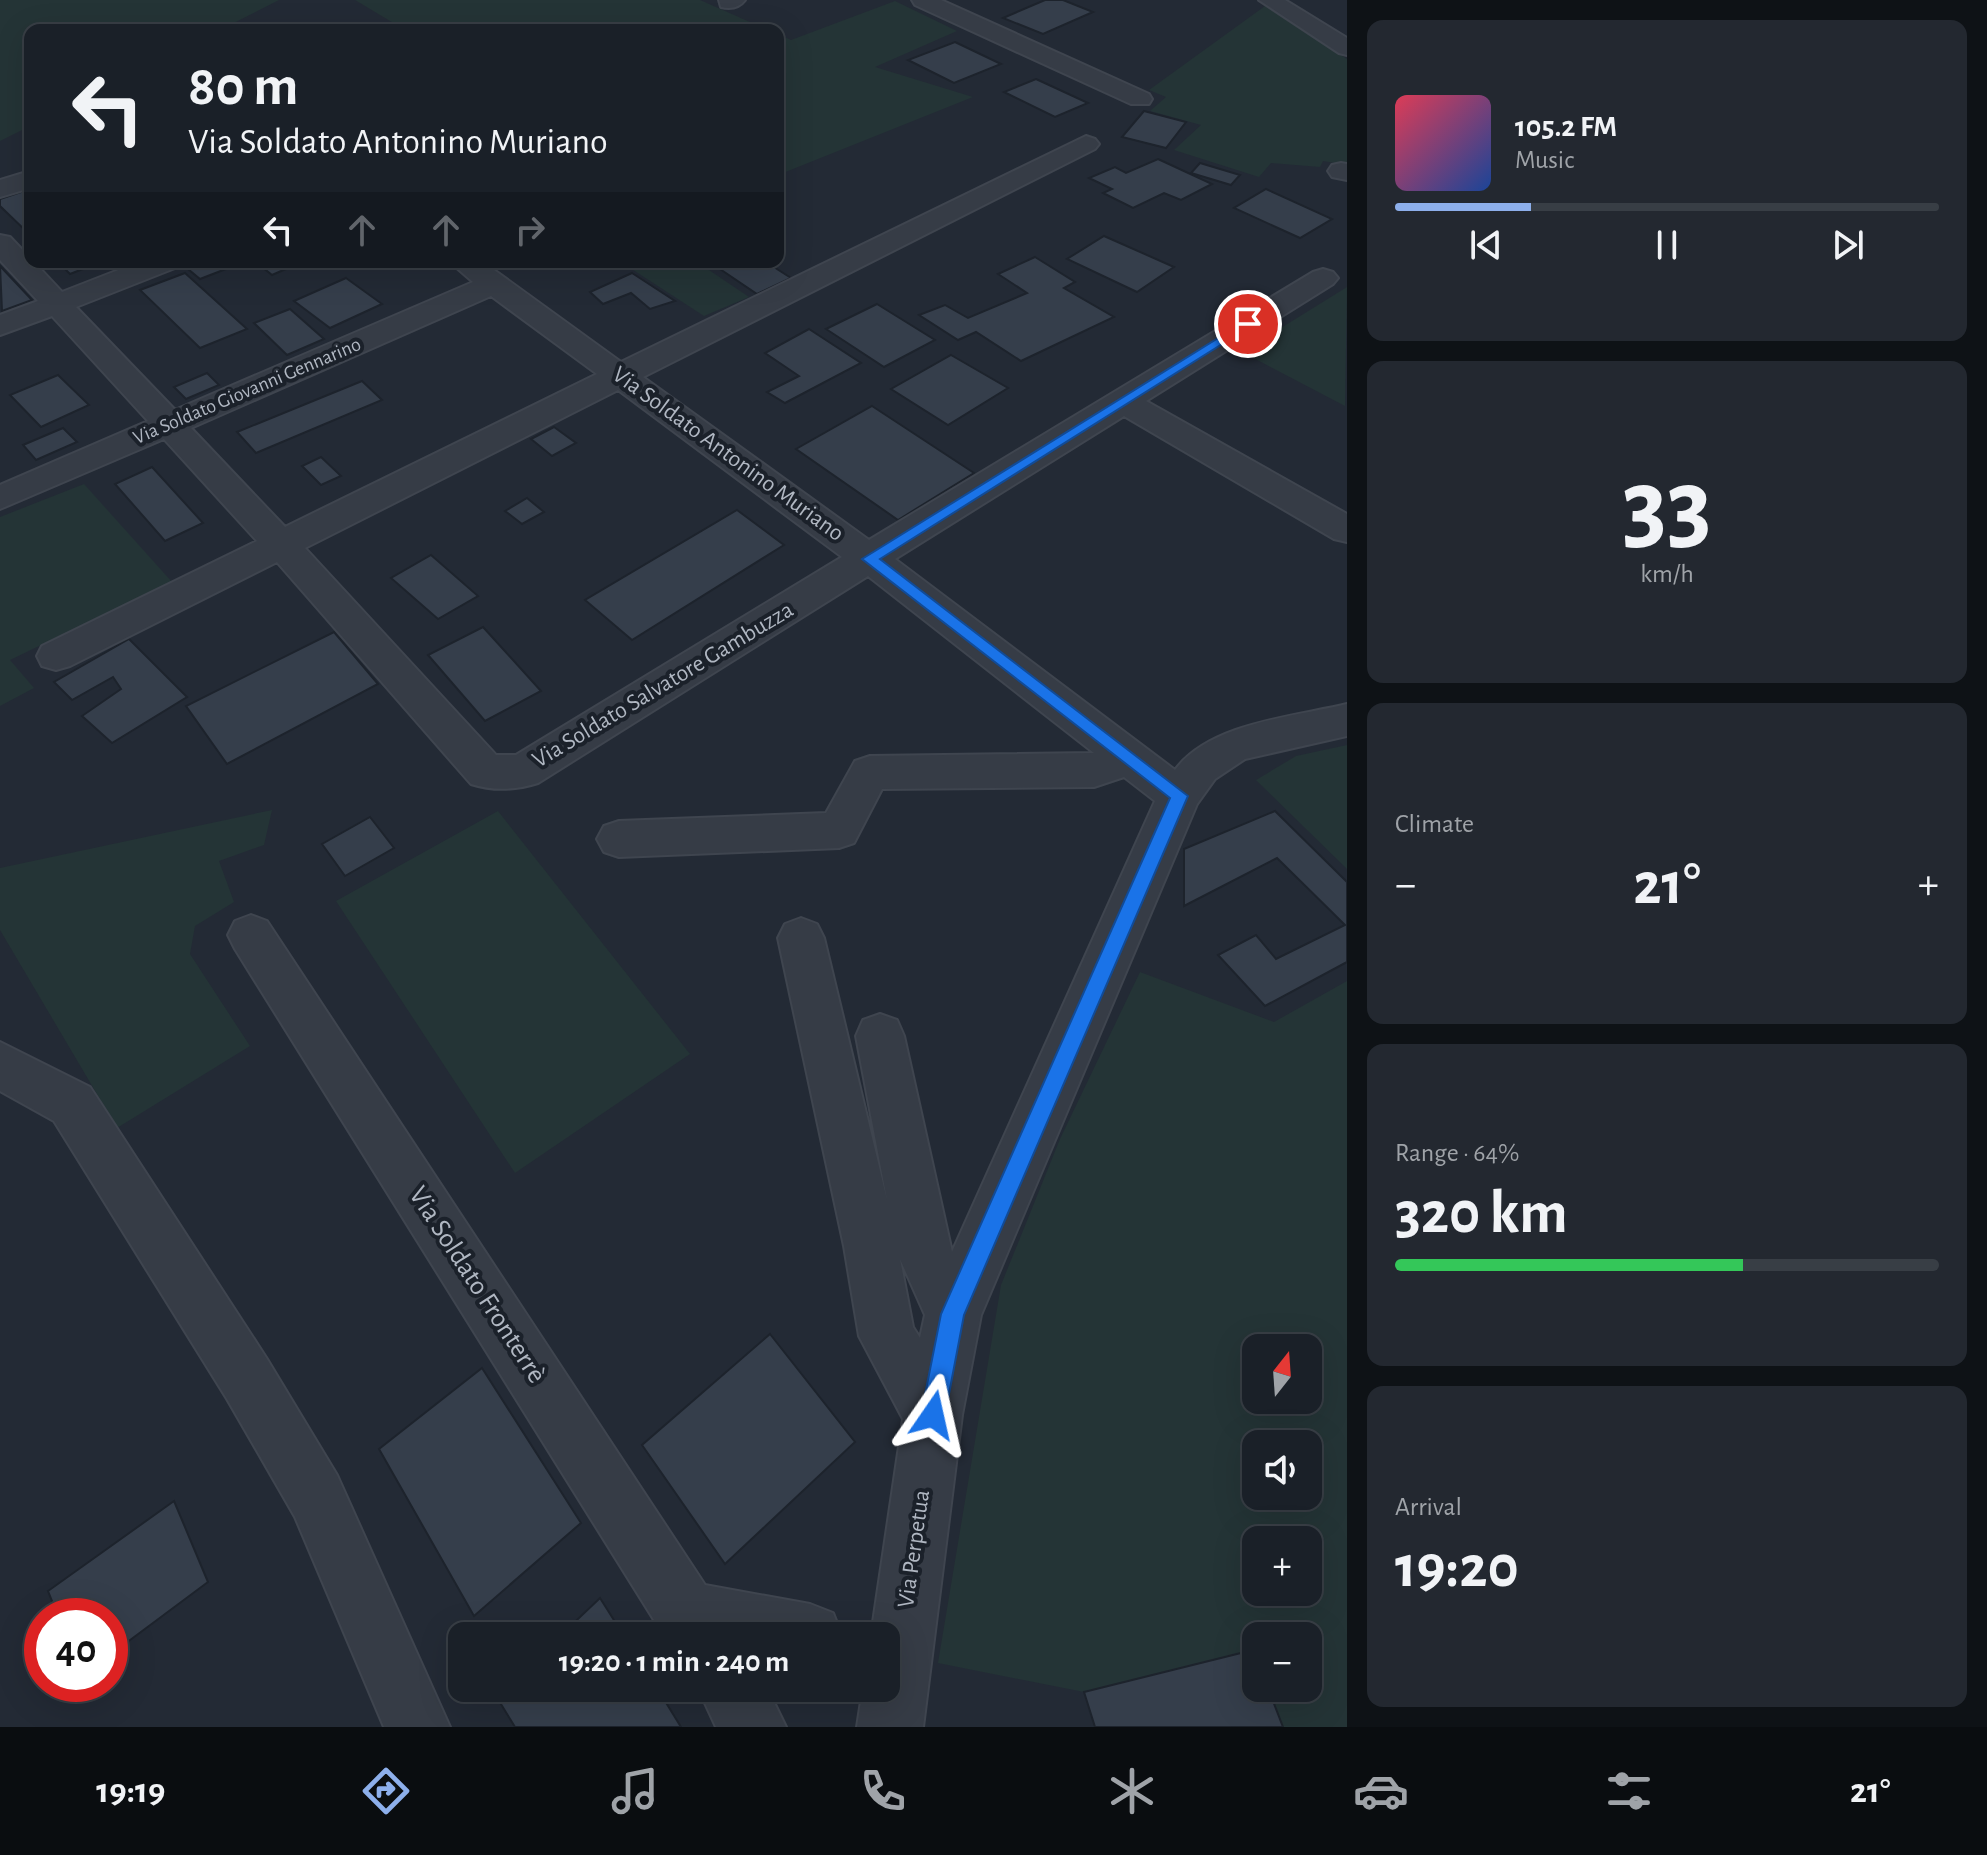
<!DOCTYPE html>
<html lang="en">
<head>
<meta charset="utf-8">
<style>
  body { margin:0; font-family:"Alegreya Sans",sans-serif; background:#232830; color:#f1f3f6; height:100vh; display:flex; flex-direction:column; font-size:30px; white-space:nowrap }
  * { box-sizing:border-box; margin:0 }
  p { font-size:26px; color:#9fa3a8 }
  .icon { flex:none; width:44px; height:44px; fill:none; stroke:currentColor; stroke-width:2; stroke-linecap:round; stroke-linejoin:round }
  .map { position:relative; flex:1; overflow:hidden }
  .panel { display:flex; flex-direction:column; gap:20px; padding:20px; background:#0e1216; width:640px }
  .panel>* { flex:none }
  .top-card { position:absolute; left:24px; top:24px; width:760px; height:244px; border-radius:16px; box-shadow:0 8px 32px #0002,0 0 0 2px #383e45; background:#1a2028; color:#f1f3f6; overflow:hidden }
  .needle { width:52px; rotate:17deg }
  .tools { position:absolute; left:1242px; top:1334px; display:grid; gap:16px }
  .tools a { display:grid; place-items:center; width:80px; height:80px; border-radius:16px; background:#1a2028; box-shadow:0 8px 32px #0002,0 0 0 2px #383e45; font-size:40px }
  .speed { position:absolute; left:24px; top:1598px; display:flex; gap:16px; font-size:40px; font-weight:700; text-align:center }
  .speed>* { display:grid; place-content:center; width:104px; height:104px; border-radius:50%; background:#1a2028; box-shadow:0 8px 32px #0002,0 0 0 2px #383e45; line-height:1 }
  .speed .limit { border:12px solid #d22; background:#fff; color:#111 }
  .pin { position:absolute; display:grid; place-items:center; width:68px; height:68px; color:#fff; margin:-34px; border:4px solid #fff; border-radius:50%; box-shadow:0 2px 8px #0007 }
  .me { position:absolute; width:88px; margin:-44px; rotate:11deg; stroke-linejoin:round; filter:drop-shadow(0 0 6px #0008) }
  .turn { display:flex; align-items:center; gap:28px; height:168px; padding:0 32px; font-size:36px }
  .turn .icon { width:104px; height:104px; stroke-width:2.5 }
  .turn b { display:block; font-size:56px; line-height:68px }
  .lanes { display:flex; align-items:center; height:76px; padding:0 32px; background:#0003; justify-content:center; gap:40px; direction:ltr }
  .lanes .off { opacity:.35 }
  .big { font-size:60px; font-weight:600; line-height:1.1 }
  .panel .tile { flex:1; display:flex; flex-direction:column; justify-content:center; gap:12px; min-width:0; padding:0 28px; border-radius:16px; background:#232830 }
  .panel .dial { align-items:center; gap:0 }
  .dial b { font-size:104px; line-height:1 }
  .song { display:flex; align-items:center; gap:24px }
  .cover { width:96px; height:96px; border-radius:12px; background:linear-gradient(135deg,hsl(350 70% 55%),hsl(220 70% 35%)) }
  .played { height:8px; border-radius:4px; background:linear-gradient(90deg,#8dafeb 25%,#383e45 25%) }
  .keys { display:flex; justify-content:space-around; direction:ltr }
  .heat { display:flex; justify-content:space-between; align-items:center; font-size:44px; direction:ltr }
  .charge { height:12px; border-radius:6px; background:linear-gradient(90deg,#34c759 64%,#383e45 0) }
  .trip { position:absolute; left:448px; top:1622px; width:452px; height:80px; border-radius:16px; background:#1a2028; box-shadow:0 8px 32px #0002,0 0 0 2px #383e45; font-weight:600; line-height:80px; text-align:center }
  .menu { display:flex; height:128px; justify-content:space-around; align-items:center; background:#0a0d10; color:#9fa3a8 }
  .menu .icon { width:56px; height:56px }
  .menu .on { color:#8dafeb }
  .menu b { font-size:36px; color:#f1f3f6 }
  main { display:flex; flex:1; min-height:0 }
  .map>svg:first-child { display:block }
  .green { fill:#243436; fill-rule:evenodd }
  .building { fill:#353e4b; stroke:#1d232c; stroke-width:2 }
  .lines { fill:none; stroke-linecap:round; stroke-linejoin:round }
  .minor-casing { stroke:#3f454f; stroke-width:4 }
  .minor { fill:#363c46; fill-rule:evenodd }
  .route { fill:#1a73e8; stroke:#114b97; stroke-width:2 }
  .labels { text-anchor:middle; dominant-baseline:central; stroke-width:8; stroke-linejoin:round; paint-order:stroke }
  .far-street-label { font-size:20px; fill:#b0b7c2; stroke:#1b212a }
  .street-label { font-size:24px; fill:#b0b7c2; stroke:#1b212a }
  .near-street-label { font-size:28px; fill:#b0b7c2; stroke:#1b212a }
</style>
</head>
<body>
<main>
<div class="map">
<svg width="1347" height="1727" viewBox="0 0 1347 1727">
  <rect width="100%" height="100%" fill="#232a35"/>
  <g class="green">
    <polygon points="0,0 279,0 220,30 30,30 30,126 0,141"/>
    <polygon points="355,0 700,0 768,30 405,30"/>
    <polygon points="895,1 957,31 875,67 973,97 778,175 778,34 791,40"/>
    <polygon points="1265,6 1347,59 1347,165 1323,161 1320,167 1271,163 1259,177 1174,150 1201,125 1150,111 1166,97 1149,90"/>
    <polygon points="621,262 697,262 749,297 704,316"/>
    <polygon points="1347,287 1345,406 1242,352"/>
    <polygon points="84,484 172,582 10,660 34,688 0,706 0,517"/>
    <polygon points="1347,745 1347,869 1256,780 1296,756"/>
    <polygon points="272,810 264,845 219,861 234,902 195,926 190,954 250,1046 117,1128 0,930 0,868"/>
    <polygon points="498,811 690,1054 515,1173 336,901"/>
    <path d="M 1140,972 L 1274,1022 L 1347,981 L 1347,1727 L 1283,1727 L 1268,1688 L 1308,1688 L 1308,1636 L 1256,1636 L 1256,1659 L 1252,1650 L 1084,1692 L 938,1663 L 1001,1285 L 1060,1139 ZM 1256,1348 L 1308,1348 L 1308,1400 L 1256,1400 ZM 1256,1444 L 1308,1444 L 1308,1496 L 1256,1496 ZM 1256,1540 L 1308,1540 L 1308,1592 L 1256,1592 Z"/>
  </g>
  <g class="building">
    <polygon points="1045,0 1063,0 1093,12 1043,34 1003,18"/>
    <polygon points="955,42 1001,64 954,83 908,60"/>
    <polygon points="1036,79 1088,103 1055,117 1004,92"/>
    <polygon points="1144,111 1186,122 1166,148 1122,137"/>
    <polygon points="1158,159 1212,184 1181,200 1164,193 1133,208 1103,193 1112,189 1089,178 1115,167 1126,173"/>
    <polygon points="1200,163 1240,175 1231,185 1191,173"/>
    <polygon points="30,189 30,235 0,206 0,199"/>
    <polygon points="1266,189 1332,219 1300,238 1234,208"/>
    <polygon points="1104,236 1174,267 1137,292 1067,259"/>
    <polygon points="1035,257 1075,282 1064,288 1114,317 1021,361 976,332 958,340 919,315 945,305 968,318 1027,293 998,274"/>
    <polygon points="58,262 101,262 70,274"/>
    <polygon points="206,262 244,262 200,279 188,269"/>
    <polygon points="256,262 302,262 272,275"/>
    <polygon points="720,262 766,262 791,278 757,294 714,265"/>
    <polygon points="0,266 32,300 2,311"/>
    <polygon points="185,273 247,329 200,348 140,290"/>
    <polygon points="632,273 675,301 650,309 631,293 603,304 590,292"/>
    <polygon points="346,278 382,304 330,328 294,301"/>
    <polygon points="877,304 935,340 884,367 826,329"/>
    <polygon points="290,309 324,339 287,355 254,323"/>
    <polygon points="809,329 861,363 785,403 767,392 799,376 765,353"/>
    <polygon points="951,355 1008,388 948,425 891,389"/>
    <polygon points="207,373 219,385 186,399 174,387"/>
    <polygon points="58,375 89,405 41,427 10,395"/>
    <polygon points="362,381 382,400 256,453 237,432"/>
    <polygon points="872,406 974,473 898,520 796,449"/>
    <polygon points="554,427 576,443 552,456 531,439"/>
    <polygon points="63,428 77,442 36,460 23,445"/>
    <polygon points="321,457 341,476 321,485 302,466"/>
    <polygon points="152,467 203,523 165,541 115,484"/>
    <polygon points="527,498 544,512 522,524 505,511"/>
    <polygon points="737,510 784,545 632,640 585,600"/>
    <polygon points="431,555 478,596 438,619 391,578"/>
    <polygon points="483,627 541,691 485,721 428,655"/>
    <polygon points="334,632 378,684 227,764 186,706"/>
    <polygon points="129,639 187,697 112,743 82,716 121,689 113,677 72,700 54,682"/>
    <polygon points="1275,811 1347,882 1347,962 1265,1006 1218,955 1256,935 1276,959 1345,925 1277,858 1184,906 1184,849"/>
    <polygon points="370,817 394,848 345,876 322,844"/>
    <polygon points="770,1334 855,1442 725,1564 642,1445"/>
    <polygon points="482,1368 581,1523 474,1616 379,1449"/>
    <polygon points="174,1501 208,1582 110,1655 110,1616 58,1616 48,1591"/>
    <polygon points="600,1598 624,1636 560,1636"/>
    <polygon points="1253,1650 1256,1659 1256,1688 1268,1688 1283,1727 1095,1727 1084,1692"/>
    <polygon points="504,1688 657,1688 681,1727 515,1727 496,1696"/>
  </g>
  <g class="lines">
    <defs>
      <g id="minor">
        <path d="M 719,0 L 745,0 C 739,8 730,9 721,7 Z"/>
        <polygon points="912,0 941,0 1149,94 1152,99 1149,104 1131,104 915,5"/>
        <polygon points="1259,0 1285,0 1347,38 1347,55 1339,53"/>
        <path d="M 1086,136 L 1095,139 L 1099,144 L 1095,149 L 643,377 L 869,540 L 1313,272 L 1323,269 L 1333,272 L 1338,278 L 1333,284 L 1146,401 L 1347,514 L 1347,542 L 1334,539 L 1124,416 L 895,559 L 1175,770 C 1210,723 1293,717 1347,704 L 1347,736 L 1245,759 L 1215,779 L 1197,804 L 981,1315 L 962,1415 L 923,1727 L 857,1727 L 863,1688 L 886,1688 L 886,1636 L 871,1636 L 903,1419 L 859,1336 L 844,1246 L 778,938 L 785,924 L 801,918 L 817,924 L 824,938 L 887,1200 L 856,1036 L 863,1020 L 880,1014 L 897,1020 L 904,1036 L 952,1252 L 1155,801 L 1124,777 L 1094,787 L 882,789 L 854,843 L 839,848 L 619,857 L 604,852 L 597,839 L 604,826 L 619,821 L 826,813 L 855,761 L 870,756 L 1094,753 L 868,576 L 538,783 C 516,790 493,791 471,784 L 277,562 L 70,666 L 56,670 L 42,666 L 37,656 L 42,646 L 257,541 L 164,439 L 0,509 L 0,485 L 148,421 L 52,316 L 0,335 L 0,315 L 38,301 L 0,260 L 0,235 L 10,237 L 30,258 L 30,262 L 34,262 L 62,292 L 139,262 L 179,262 L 175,268 L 76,307 L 175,410 L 473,282 L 450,262 L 483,262 L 621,362 ZM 491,296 L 597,374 L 285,527 L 191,428 ZM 618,390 L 842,557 L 516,755 L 496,755 L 305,548 ZM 900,1259 L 925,1315 L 920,1338 L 913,1327 Z"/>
        <polygon points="1341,163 1347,164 1347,180 1332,177 1328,171 1332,165"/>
        <polygon points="30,171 30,188 0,197 0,180"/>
        <polygon points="251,915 267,921 705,1585 810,1604 833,1613 842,1636 664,1636 235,949 228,935 235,921"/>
        <polygon points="0,1042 90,1087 267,1359 337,1475 450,1727 384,1727 295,1517 227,1399 54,1121 0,1091"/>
        <polygon points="698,1688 767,1688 786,1727 716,1727"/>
      </g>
    </defs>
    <use href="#minor" class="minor-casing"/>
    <use href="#minor" class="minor"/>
  </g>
  <polygon class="route" points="1244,322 1254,324 880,559 1188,796 964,1315 945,1415 941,1423 933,1427 924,1423 921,1415 941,1314 1170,798 862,559"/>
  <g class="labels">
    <g class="far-street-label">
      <text transform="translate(247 391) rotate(-23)">Via Soldato Giovanni Gennarino</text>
    </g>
    <g class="street-label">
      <text transform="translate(728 454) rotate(36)">Via Soldato Antonino Muriano</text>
      <text transform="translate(663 685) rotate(-31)">Via Soldato Salvatore Gambuzza</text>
      <text transform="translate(914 1549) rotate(-82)">Via Perpetua</text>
    </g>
    <g class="near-street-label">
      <text transform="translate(477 1285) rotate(57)">Via Soldato Fronterrè</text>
    </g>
  </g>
</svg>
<div class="tools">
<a><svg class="needle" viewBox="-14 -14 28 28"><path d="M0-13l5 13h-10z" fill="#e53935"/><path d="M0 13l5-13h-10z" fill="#9fa3a8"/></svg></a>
<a><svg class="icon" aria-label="sound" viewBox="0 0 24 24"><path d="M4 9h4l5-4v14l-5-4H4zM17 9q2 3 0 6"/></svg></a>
<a>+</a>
<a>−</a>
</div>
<div class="speed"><div class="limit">40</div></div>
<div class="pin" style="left:1248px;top:324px;background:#d93025"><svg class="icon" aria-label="arrive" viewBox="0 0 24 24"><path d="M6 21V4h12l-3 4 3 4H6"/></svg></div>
<svg class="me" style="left:933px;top:1415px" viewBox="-20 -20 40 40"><path d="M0-17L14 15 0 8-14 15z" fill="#1a73e8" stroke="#fff" stroke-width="4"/></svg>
<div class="trip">19:20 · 1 min · 240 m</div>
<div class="top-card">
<div class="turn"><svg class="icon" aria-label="left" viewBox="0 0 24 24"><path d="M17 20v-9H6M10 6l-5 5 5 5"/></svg><div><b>80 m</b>Via Soldato Antonino Muriano</div></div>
<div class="lanes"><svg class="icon" aria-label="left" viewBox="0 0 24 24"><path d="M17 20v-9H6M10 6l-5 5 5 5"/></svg><svg class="icon off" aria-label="ahead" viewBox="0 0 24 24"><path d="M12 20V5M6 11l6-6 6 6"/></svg><svg class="icon off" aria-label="ahead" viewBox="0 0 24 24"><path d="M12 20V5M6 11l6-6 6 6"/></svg><svg class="icon off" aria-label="right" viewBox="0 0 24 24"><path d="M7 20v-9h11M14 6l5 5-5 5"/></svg></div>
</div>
</div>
<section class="panel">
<div class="tile">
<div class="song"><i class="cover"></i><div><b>105.2 FM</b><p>Music</p></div></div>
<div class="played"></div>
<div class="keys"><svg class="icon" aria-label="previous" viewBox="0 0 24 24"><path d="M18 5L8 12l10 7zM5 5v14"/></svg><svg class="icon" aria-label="pause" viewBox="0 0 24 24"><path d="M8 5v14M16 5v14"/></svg><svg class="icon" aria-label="next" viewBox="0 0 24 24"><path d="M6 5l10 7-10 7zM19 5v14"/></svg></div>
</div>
<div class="tile dial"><b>33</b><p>km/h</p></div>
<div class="tile"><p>Climate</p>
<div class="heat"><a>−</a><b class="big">21°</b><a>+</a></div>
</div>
<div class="tile"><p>Range · 64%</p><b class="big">320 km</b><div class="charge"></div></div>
<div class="tile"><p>Arrival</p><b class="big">19:20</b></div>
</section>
</main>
<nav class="menu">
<b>19:19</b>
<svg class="icon on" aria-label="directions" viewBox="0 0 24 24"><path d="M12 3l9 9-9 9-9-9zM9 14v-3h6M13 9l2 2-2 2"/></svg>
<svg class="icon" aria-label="music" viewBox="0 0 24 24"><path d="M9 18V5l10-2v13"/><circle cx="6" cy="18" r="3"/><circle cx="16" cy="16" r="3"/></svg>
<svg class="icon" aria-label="phone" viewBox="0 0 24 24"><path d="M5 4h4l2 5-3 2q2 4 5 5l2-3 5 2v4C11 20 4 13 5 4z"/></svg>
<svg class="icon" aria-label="climate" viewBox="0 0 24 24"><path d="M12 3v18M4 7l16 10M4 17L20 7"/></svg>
<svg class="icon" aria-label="car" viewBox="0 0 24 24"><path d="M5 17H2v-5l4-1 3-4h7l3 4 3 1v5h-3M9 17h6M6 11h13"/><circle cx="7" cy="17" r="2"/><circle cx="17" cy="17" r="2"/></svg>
<svg class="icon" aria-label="filters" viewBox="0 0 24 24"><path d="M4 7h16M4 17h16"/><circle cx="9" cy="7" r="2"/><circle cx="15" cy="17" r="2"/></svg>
<b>21°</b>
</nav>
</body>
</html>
